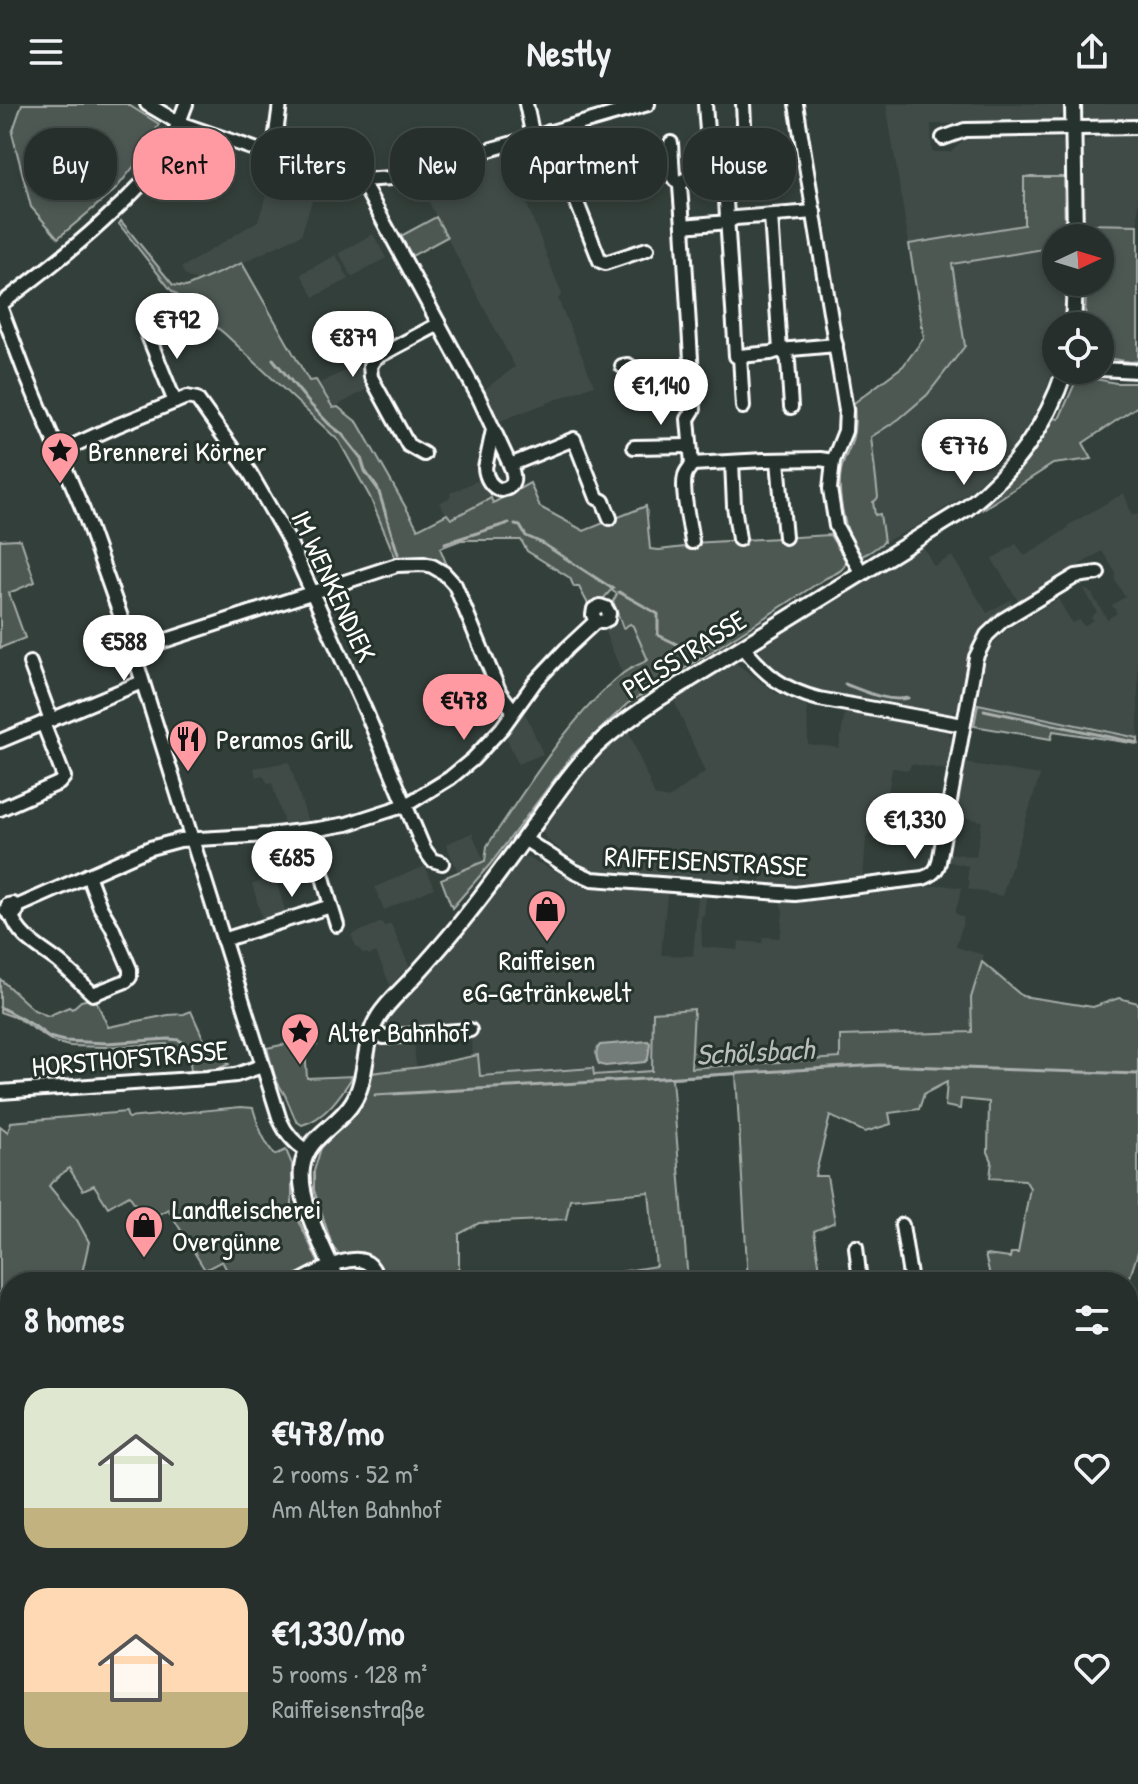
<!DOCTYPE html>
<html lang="en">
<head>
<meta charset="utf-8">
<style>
  :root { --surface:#262f2c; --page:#323b38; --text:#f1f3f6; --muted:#a4a9a9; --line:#424a48; --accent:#ff9aa2 }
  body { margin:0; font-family:"Patrick Hand",sans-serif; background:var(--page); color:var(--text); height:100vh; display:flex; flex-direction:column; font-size:30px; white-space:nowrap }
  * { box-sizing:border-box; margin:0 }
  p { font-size:26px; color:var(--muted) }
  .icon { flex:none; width:44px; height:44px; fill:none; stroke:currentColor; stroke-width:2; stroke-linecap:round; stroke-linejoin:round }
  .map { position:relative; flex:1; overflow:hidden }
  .side { position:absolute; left:0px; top:1168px; width:1138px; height:512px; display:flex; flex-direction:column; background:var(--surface); border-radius:32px 32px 0 0; box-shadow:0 4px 12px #0003,0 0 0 2px var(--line) }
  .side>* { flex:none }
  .guide { position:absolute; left:24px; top:24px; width:1090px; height:72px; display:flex; gap:16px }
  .needle { width:52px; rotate:86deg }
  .fabs { position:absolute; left:1042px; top:120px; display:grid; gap:16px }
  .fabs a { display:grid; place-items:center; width:72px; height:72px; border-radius:50%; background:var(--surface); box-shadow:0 4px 12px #0003,0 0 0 2px var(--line); font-size:40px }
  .price { position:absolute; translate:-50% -68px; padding:0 18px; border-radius:28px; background:#fff; color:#222; font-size:26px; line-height:52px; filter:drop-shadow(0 2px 4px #0008) }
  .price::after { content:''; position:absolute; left:50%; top:48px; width:24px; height:18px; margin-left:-12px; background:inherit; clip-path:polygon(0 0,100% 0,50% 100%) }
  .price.selected { background:var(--accent); color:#111 }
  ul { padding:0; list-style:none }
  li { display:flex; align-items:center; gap:24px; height:200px; padding:0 24px }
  li span { display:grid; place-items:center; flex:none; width:224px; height:160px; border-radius:24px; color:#555 }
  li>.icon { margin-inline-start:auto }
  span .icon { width:96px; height:96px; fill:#fffc; stroke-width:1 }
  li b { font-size:34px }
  h2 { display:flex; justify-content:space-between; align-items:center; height:96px; padding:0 24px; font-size:34px }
  .pill { padding:0 28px; border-radius:32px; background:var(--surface); box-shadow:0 4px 12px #0003,0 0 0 2px var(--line); font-size:28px; line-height:72px }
  .pill.selected { background:var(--accent); color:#111 }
  header { display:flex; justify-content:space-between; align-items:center; height:104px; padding:0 24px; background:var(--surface); font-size:36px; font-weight:700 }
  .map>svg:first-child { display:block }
</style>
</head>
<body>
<header><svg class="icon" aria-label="menu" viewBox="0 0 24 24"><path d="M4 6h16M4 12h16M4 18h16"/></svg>Nestly<svg class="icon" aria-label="share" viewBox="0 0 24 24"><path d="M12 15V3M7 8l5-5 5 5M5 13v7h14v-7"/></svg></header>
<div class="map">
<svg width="1138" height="1680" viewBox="0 0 1138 1680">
  <rect width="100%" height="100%" fill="#333f3a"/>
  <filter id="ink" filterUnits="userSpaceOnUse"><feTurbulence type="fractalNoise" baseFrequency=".0125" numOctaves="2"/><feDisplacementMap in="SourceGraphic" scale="16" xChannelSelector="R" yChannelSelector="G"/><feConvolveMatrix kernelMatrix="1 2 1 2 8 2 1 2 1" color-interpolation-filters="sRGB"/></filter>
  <g filter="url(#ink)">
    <g fill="#404c47">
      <polygon points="886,0 1063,0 1063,10 1055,18 931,20 932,48 951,48 965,35 1061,35 1063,39 1064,73 1024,74 1025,121 909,140"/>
      <polygon points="1083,0 1138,0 1138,17 1089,17 1083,10"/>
      <polygon points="1138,32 1138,121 1084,120 1084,44 1086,37 1095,33"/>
      <polygon points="507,48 562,191 558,195 594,281 500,317 485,285 515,263 416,74"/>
      <polygon points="277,60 319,75 301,131 200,179 186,172 181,164 258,117"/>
      <polygon points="373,130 386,154 352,173 339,149"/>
      <polygon points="1056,143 1056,178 1066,178 1063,222 1056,222 1056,257 1045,289 1031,316 1016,339 995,364 967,390 915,423 884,438 880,411 875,411 873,397 876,396 878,393 871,333 911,305 952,160"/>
      <polygon points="336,151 349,175 314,193 301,170"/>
      <polygon points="355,262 360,263 371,283 333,304 320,279"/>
      <polygon points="481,375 491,394 450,415 439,399 451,393 450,389"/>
      <polygon points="1124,389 1132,412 1138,410 1138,634 978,600 985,558 990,545 999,533 1009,524 1058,495 1072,519 1079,516 1084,522 1093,516 1091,513 1097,508 1083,483 1092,490 1107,515 1117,509 1112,501 1125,493 1115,476 1116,469 1102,447 1019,498 992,455 1016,440 1025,452 1068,424 1067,422"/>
      <polygon points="922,441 934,462 952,452 987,509 1010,496 1013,502 986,520 977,532 970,549 959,602 954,608 948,610 906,605 810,588 792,579 766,558 761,550 761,543 764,538"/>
      <polygon points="621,518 623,523 631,520 633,522 649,556 622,569 604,526"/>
      <polygon points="730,560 737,560 776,589 807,602 808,640 839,644 845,608 947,627 953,637 948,666 911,660 909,666 892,664 887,695 943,694 938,722 902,720 901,730 869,730 866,733 863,774 792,782 760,780 762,749 744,748 741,778 596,767 583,762 547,736 542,727 545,717 583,665 627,623 655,692 668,695 705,668 672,592"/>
      <polygon points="523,609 526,611 543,650 518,660 506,632"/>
      <polygon points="289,658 308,718 284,719 272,679 268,680 263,671 256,673 254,664"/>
      <polygon points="965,659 1040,671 1002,792 968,785 970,777 968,776 968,762 946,757 948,749 976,753 982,717 955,712"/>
      <polygon points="472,729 484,757 458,768 446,740"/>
      <polygon points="303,737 307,738 317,764 293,772 283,739"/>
      <polygon points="526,753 590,784 667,790 661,851 693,852 698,793 706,793 704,812 701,812 702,843 738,846 739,837 762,839 763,833 779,834 781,828 783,807 780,798 828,796 942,781 962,784 955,809 964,814 956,843 984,851 971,894 972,928 841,932 841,954 691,964 694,906 677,905 653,908 653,967 593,971 592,964 480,972 478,952 473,952 469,922 388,927 385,921 386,913 473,814 519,755"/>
      <polygon points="425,762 434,784 384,806 375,783"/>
      <polygon points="275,773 286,810 264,820 252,780"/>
      <polygon points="382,818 384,822 391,820 409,862 396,875 396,877 391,883 376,848 369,851 367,849 364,850 356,842 351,831"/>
      <polygon points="414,937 416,963 371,969 372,949 375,942"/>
    </g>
    <g fill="#4d5853" stroke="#a6aca9" stroke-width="2">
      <polygon points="22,0 127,0 159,20 142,52 115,86 58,134 31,103 12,29"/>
      <path d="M1024,73H1064L1065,134H1056V143L952,160L965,242L927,291L899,315L871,333L878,393L876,396L873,398L875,411L880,410L884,438L870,448L862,452C845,434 837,391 841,367C843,356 849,347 852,337C856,324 855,311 854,299L903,262L924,234L909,140L1024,121Z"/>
      <polygon points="436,113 447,133 412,152 401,132"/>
      <path d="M121,117L173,181L186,183L242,159L309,277L316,276L333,304L338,303L358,319L418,425L447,410L451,415L491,394L493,399L530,379L540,403L584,427L646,402L650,445L659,446L693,442V439L830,431L846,457C845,467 834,470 826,474L708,550L627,600L572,652L492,758L452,804L441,775L485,757L487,742C526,685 568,615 621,571C628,564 639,561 648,556L633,522L630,520L623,524L613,497L617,490L611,486L604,494L588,500L579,483H574L570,474L527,447L521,436H461L440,444L446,459L445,462C429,452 414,452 397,458L370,393L339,337L225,230L171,186L119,120Z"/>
      <polygon points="1084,120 1138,121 1138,257 1131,258 1100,253 1100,222 1085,222 1086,178 1100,178 1100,134 1085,134"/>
      <polygon points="1085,273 1116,279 1138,279 1138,302 1083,339 1092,355 1053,360 983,405 985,399 1017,368 1054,314 1059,315 1075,279 1078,276"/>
      <polygon points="17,435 21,436 35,478 9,489 25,534 0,544 0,436"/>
      <polygon points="978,600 1138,634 1138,640 1053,627 1051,635 974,622"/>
      <polygon points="982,858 1022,892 1093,903 1119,894 1138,899 1138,1148 1128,1179 987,1178 989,1167 985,1151 1010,1154 1011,1149 1018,1149 1030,1084 1025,1076 990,1074 992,1057 988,1048 989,998 961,995 960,1005 945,1002 947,978 924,990 919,1005 889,1009 891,1020 865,1028 830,1012 815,1072 827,1072 835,1118 814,1127 822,1178 748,1178 736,970 672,974 688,1178 613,1178 613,1169 656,1162 649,1088 570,1095 566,1115 479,1119 459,1130 459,1163 443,1178 384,1178 360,1152 340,1151 332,1141 314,1086 314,1067 321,1044 355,1009 364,997 371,969 421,963 478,951 480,972 593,964 594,971 652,967 653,908 694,905 691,964 840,954 840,932 972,928 971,894"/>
      <polygon points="0,875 34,906 48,912 69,903 72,905 81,897 95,894 108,923 168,911 184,910 191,907 209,947 223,953 229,960 217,965 191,967 189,950 167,940 106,943 69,942 54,938 17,914 0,908"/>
      <path d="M315,934L317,941L305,944L307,974L353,972C341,991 325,1015 302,1021L296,1017L285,991L276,976L267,944Z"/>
      <path d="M241,1003L253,1004C258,1021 263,1037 275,1051L286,1046L292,1060V1102L319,1160L282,1178H233L222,1157L205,1166L168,1105L152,1114L144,1100L137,1103L129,1091L108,1103L94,1081L83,1086L69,1064L52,1078L49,1082L77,1116L89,1138L80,1178H10V1284L0,1280V1022L8,1028L11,1018L126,1008L128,1014Z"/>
      <polygon points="345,1161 365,1162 375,1178 349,1178 343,1165"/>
      <polygon points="1138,1383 1138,1496 1128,1499 1128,1387"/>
      <polygon points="330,1670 375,1670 394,1680 336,1680"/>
      <polygon points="480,1670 511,1670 531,1680 459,1680"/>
    </g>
    <path fill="#737b78" stroke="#abb0ae" stroke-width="2" d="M648,937L650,939L648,955L645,958L605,962L599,960C596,954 594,947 600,941Z"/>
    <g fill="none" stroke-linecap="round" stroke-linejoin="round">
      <g stroke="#abb0ae" stroke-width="3">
        <polyline points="273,255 310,300 329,320 342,330 361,354 365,367 378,385 398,450"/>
        <polyline points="515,421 520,422 526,432 542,439 613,485"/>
        <polyline points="445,439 509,419"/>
        <polyline points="619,488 658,510 658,531 689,546 702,537 715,543"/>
        <path d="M845,580C866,588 886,598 908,594"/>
        <polyline points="984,606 1138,639"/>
        <polyline points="0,903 33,921 49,933 64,937 106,939 169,935 179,936 189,942"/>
        <polyline points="375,991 880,961 1138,970"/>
      </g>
      <defs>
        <g id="minor">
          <polyline points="147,0 179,19 327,70 361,76 392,74 648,0"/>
          <polyline points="526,0 533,33"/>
          <polyline points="705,0 710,68 743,64 746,59 743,0"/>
          <polyline points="796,0 846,306 845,327 833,357 830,385 836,422 862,470"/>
          <polyline points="549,28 600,157 605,159 647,145"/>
          <polyline points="943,34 965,26 1138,23"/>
          <polyline points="671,39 673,73 675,76 682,79"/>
          <polyline points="273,52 280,0"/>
          <polyline points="724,66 736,252 740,252"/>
          <path d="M361,76L478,292L510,361C515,373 516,383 501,386C491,383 486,374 485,364L493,326"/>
          <polyline points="567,78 611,63"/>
          <polyline points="814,108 735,114 728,118 683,122 694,305 688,315 692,360 764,356 820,355 833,357"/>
          <polyline points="771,112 780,246 836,241"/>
          <polyline points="683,122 680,82 684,76 707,73 710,68"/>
          <path d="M0,201C39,171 79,141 114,107C128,94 142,81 153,66C167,46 178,23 186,0"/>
          <path d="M0,202L24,266L83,406L133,547L280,1016C286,1030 294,1039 307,1047"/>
          <polyline points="147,229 175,298"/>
          <polyline points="622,262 628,261 637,267 691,264"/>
          <polyline points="1100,265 1138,267"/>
          <polyline points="743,303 740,252 771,249 780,246 786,251 788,257 791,303"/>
          <polyline points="634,343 690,342"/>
          <polyline points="59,348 116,322 187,293 197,295 250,369 288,435 366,608 424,745 432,756 442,759"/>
          <polyline points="424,350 408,341 371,273 370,262 375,254 439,220"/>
          <polyline points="778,357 785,433"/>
          <polyline points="732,358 734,402 739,435"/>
          <polyline points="510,361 574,335 597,394 603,397 610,414"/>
          <path d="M692,438C690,421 681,387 685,372C686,367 690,364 692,360"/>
          <path d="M743,543C765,571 784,586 819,595L963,621"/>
          <polyline points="133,547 397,461 424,460 432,462 444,469 455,481 500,589 513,606"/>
          <polyline points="30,559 51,616"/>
          <polyline points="0,637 142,578"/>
          <polyline points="0,705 59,679 64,673 43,619"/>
          <path d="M524,735L574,767L592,775L795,790L923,774C932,771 937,767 939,758L976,553L987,531L1003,516L1076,472L1098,469"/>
          <polyline points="331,802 337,821"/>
          <polyline points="16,803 17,807 14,810 10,811 6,807 8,801 13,800 16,803 150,744 180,736 268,731 318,725 347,720 406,701 450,674 473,655 502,624 535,578 566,545 596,517 593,511 594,505 600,502 606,504 609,509 608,515 602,518 596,517"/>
          <path d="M12,811C18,834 43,845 60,859C72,869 82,880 93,890L126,877L130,873V865L112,823L100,803L88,771"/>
          <polyline points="223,836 331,802 310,726"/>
          <polyline points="371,928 384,933 470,926"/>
          <polyline points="0,988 207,974 236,971 262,962"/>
          <polyline points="902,1121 911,1178"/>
          <polyline points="856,1143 860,1178"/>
          <path d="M299,1178C316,1170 353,1145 370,1161C374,1166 377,1172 379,1178"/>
          <polyline points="1128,1307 1138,1305"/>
          <polyline points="84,1670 85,1680"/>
          <polyline points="1059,1670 1060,1680"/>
        </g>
        <g id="major">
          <polyline points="1073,0 1075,134"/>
          <polyline points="1073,222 1075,178"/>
          <path d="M338,1178C325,1146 298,1099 302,1064C306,1032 338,1023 353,998C369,972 362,938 379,912C388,898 400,888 411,876C430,855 449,834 466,812C492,780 515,747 539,714C556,690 574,664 595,643C614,625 636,610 658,595L967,404C1014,366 1046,324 1065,266"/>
          <polyline points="545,1670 549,1680"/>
        </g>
        <g id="highway">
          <polyline points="1128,1335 1138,1333"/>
          <polyline points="1128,1354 1138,1351"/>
          <polyline points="0,1562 10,1560"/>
          <polyline points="0,1581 10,1579"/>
          <polyline points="408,1670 431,1670"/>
        </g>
      </defs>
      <use href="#minor" stroke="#fff" stroke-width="18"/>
      <use href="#major" stroke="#fff" stroke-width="20"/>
      <use href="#highway" stroke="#fff" stroke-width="22"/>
      <use href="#minor" stroke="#26332d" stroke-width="12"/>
      <use href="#major" stroke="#26332d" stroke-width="14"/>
      <use href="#highway" stroke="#26332d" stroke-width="16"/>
    </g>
  </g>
  <defs>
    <symbol id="sight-pin" viewBox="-11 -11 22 30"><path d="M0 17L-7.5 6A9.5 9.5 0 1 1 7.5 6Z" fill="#ff9aa2" stroke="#26332d"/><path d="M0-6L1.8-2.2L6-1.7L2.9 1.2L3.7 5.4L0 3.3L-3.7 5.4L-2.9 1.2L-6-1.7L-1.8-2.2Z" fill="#111"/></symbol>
    <symbol id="restaurant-pin" viewBox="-11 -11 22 30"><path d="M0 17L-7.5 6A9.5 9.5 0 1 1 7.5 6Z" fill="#ff9aa2" stroke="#26332d"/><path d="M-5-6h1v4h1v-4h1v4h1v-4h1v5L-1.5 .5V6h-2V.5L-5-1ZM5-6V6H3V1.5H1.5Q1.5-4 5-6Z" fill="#111"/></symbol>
    <symbol id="shop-pin" viewBox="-11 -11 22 30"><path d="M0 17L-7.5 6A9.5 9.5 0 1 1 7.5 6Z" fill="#ff9aa2" stroke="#26332d"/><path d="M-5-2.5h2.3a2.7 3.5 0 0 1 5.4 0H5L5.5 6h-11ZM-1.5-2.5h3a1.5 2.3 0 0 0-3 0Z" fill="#111"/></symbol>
  </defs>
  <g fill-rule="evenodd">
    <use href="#sight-pin" x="38" y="325" width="44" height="60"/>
    <use href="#restaurant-pin" x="166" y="613" width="44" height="60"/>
    <use href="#shop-pin" x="525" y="783" width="44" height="60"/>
    <use href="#sight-pin" x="278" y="906" width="44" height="60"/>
    <use href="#shop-pin" x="122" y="1099" width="44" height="60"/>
  </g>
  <g text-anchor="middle" stroke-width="6" stroke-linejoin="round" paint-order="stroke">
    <g font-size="28" fill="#fff" stroke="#26332d" text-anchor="start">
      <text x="88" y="357">Brennerei Körner</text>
      <text x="216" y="645">Peramos Grill</text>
      <text x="547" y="866" text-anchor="middle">Raiffeisen<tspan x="547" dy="32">eG-Getränkewelt</tspan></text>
      <text x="328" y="938">Alter Bahnhof</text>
      <text x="172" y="1115">Landfleischerei<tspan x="172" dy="32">Overgünne</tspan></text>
    </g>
    <g font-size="28" fill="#fff" stroke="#26332d">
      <text transform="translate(334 482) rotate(65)" y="10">IM WENKENDIEK</text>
      <text transform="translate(684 550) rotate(-32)" y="10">PELSSTRASSE</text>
      <text transform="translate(706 757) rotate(3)" y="10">RAIFFEISENSTRASSE</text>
      <text transform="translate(130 954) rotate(-5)" y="10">HORSTHOFSTRASSE</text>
    </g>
    <g font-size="30" font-style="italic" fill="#b9bdbc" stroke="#26332d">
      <text transform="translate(755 948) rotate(-3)" y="10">Schölsbach</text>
    </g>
  </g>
</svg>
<div class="fabs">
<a><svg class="needle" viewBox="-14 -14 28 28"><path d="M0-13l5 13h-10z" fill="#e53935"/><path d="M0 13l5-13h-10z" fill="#a4a9a9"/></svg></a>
<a><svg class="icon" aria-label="locate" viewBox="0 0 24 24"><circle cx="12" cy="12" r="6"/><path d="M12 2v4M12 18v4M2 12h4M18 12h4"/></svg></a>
</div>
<b class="price" style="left:177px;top:257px">€792</b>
<b class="price" style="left:353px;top:275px">€879</b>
<b class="price" style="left:661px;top:323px">€1,140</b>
<b class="price" style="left:964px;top:383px">€776</b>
<b class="price" style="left:124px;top:579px">€588</b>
<b class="price selected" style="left:464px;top:638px">€478</b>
<b class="price" style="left:915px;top:757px">€1,330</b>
<b class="price" style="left:292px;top:795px">€685</b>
<div class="guide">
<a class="pill">Buy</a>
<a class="pill selected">Rent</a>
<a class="pill">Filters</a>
<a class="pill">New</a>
<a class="pill">Apartment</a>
<a class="pill">House</a>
</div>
<section class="side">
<h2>8 homes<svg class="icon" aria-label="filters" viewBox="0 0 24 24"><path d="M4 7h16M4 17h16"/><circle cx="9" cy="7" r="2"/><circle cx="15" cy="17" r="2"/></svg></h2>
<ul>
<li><span style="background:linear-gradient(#dfe7d0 75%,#c2b280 0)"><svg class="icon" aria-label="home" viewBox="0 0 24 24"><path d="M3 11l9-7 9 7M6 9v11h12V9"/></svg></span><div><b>€478/mo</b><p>2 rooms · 52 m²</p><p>Am Alten Bahnhof</p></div><svg class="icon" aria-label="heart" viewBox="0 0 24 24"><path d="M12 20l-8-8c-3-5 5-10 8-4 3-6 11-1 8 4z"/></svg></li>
<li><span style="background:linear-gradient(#ffd9b3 65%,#c2b280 0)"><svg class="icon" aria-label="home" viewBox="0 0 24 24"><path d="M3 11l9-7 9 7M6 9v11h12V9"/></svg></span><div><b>€1,330/mo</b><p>5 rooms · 128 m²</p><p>Raiffeisenstraße</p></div><svg class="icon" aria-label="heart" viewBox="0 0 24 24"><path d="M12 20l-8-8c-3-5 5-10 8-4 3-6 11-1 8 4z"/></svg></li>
</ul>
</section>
</div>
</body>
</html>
